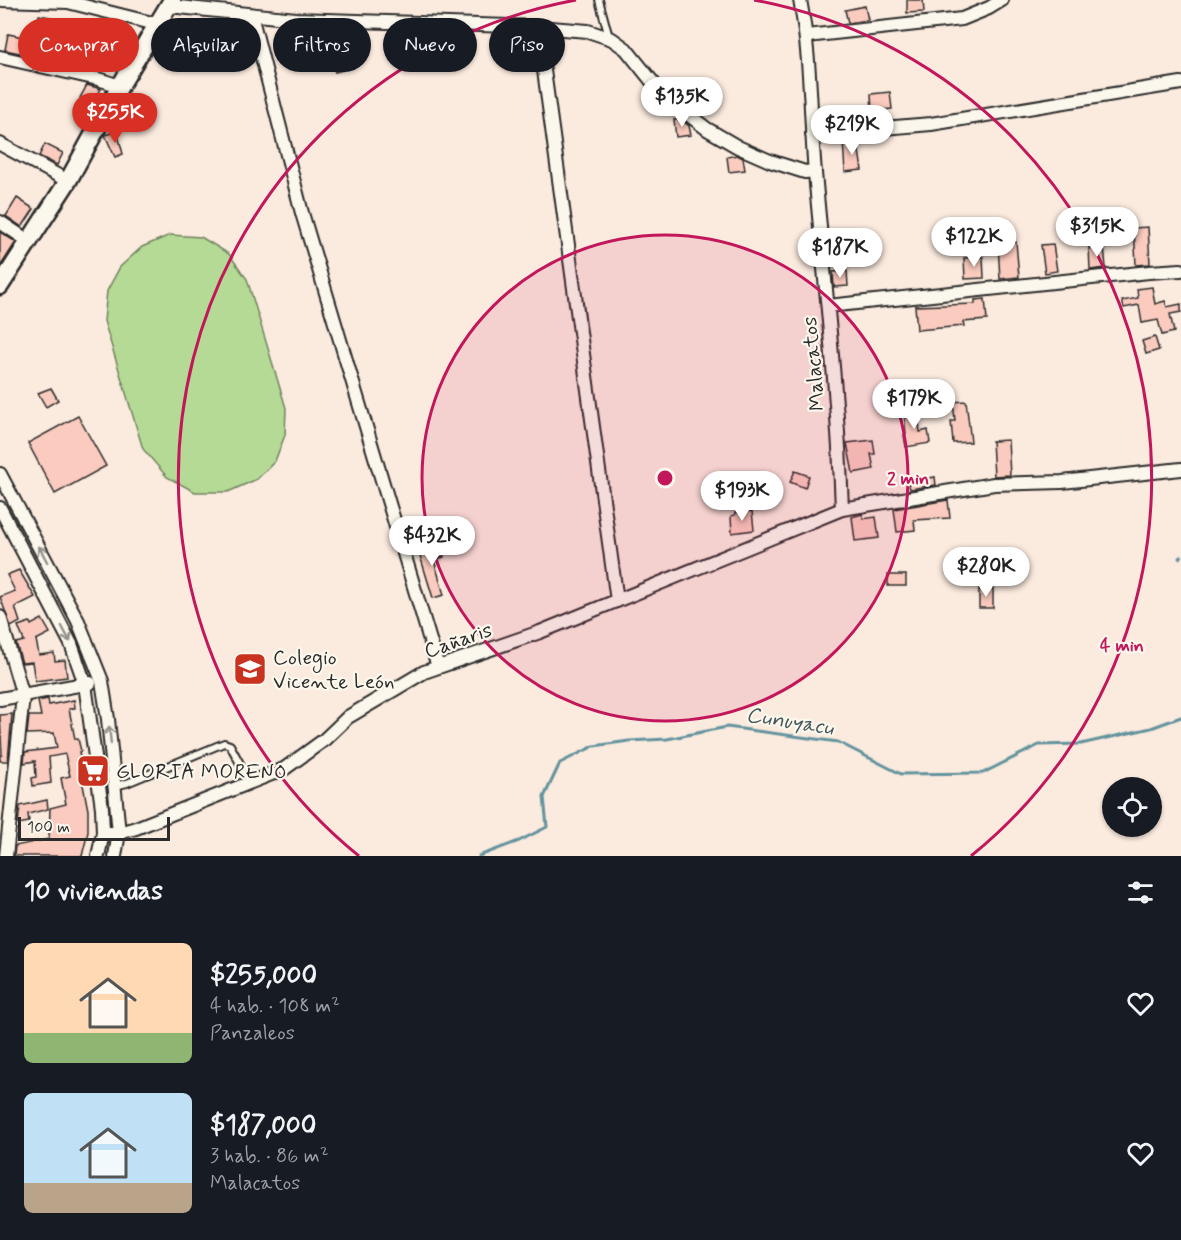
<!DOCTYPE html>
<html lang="es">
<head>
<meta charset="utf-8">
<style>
  :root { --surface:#171b24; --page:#242831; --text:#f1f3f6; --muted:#9ea1a6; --accent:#d93025 }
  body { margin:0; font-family:Mynerve,sans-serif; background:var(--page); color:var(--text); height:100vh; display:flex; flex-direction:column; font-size:22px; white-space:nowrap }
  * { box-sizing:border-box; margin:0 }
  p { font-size:20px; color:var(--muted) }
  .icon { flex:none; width:33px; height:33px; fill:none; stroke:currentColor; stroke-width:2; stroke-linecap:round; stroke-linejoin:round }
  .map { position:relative; height:856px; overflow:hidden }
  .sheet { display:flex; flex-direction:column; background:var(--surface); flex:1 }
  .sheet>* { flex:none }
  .guide { position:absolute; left:18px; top:18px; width:600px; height:54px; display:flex; gap:12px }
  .fabs { position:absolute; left:1102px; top:777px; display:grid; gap:12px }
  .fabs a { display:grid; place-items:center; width:60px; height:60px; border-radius:50%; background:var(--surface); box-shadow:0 2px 4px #0004; font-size:30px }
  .scale { position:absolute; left:18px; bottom:15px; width:152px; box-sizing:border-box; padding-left:6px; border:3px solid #2b2b2b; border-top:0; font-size:16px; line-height:21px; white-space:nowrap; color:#2b2b2b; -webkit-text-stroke:4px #fbf7ec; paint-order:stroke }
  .price { position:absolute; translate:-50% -51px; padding:0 14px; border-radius:21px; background:#fff; color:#222; font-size:20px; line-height:39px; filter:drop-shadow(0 2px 3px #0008) }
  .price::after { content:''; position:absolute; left:50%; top:36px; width:18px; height:14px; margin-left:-9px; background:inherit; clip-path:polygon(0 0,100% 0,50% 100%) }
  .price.on { background:var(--accent); color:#fff }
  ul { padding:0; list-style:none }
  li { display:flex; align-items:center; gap:18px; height:150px; padding:0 24px }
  li span { display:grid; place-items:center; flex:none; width:168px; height:120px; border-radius:9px; color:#555 }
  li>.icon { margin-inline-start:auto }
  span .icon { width:72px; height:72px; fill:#fffc; stroke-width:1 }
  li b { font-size:26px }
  h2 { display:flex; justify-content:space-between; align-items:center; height:72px; padding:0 24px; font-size:26px }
  .chip { padding:0 21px; border-radius:27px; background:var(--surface); box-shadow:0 2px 4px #0004; font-size:21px; line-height:54px }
  .chip.on { background:var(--accent); color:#fff }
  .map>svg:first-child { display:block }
</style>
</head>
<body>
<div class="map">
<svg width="1181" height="856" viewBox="0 0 1181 856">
  <rect width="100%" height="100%" fill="#fbeade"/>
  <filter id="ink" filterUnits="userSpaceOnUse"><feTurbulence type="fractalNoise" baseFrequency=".0167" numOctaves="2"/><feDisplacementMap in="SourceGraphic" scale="12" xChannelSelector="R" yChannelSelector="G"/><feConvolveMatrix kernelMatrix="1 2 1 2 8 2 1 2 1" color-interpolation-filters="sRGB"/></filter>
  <g filter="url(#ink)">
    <polygon fill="#b5da95" stroke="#708260" stroke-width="1.5" points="170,235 201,237 229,254 247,279 286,408 285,435 275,461 257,479 228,492 195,492 167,477 143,449 104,321 107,291 120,267 142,247"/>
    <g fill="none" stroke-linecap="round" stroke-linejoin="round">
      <g stroke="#64939e" stroke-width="3">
        <polyline points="1179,558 1181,556"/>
        <polyline points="479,856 519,841 547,827 544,797 560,763 594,746 629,741 667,739 727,727 838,742 901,774 983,773 1039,745 1081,744 1151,728 1181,717"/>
      </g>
    </g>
    <g fill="#facbbe" stroke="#2b2b2b" stroke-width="1.5">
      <polygon points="907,0 923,0 924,12 907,13"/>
      <polygon points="865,6 868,20 848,23 845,10"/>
      <polygon points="39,15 51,17 45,47 42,47 39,57 5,50 8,34 34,39"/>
      <polygon points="334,31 345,33 342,46 349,46 350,54 341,55 340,60 343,70 335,72 331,61 337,59 335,41 332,41"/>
      <polygon points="87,85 101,89 92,105 80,98"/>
      <polygon points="890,92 892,109 872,111 871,94"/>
      <polygon points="681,119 689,126 691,135 676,137 674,120"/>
      <polygon points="117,131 123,154 115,157 105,135"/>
      <polygon points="857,138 862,170 845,172 843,140"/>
      <polygon points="45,144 63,153 57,165 39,156"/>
      <polygon points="737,155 743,158 745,170 729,172 727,157"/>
      <polygon points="17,198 34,209 22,227 6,216"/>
      <polygon points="1148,227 1150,264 1136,265 1134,228"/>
      <polygon points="0,232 16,242 0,267"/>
      <polygon points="1016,242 1019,277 1000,279 998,244"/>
      <polygon points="1053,244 1057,271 1045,273 1041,245"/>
      <polygon points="1104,246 1106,268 1090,270 1089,247"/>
      <polygon points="983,257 984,278 965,279 964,258"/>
      <polygon points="847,271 848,286 834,287 833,272"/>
      <polygon points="1152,287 1155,304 1165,301 1167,307 1181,304 1181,312 1170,314 1174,332 1162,335 1158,320 1142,323 1139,305 1124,308 1122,301 1138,298 1137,289"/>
      <polygon points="985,299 987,320 963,322 964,326 917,330 915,306 975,304 975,300"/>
      <polygon points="1155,337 1159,350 1146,354 1142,341"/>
      <polygon points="51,388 58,400 46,407 38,393"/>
      <polygon points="966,401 971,442 953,443 951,421 955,421 953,402"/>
      <polygon points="918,410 920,432 928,430 930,443 906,447 904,435 906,434 904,411"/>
      <polygon points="78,416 106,466 55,494 28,443"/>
      <polygon points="873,440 875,454 871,454 874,469 853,473 847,443"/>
      <polygon points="1008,440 1010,475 994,476 992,441"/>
      <polygon points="795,471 809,476 805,488 790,482"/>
      <polygon points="935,477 936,485 910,489 908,482"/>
      <polygon points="948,500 950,518 914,520 915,530 897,532 894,509"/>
      <polygon points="752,511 754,530 732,533 731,516 735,515 735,513"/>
      <polygon points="862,514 863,519 876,517 879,538 855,541 852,517"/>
      <polygon points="440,542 444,557 434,560 444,595 433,598 418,549"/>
      <polygon points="19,570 35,597 15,607 20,622 11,627 0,597 15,591 7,575"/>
      <rect x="888" y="575" width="18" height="11"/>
      <rect x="979" y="589" width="14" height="19"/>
      <polygon points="42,619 50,633 36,640 39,655 54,653 55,661 65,660 67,677 35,681 32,662 22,663 16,643 24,641 18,626 30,622 31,625"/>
      <polygon points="48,699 49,705 74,700 75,708 69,709 75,739 78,739 81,751 79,752 82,769 80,770 88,810 88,832 82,856 14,856 15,846 49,839 50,808 66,804 61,778 70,776 65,754 49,757 51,783 33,786 32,778 36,777 35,761 24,763 25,752 57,748 54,733 27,734 29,716 41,716 38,701"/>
      <polygon points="12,714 8,761 0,761 0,755 2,755 0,715"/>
      <polygon points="47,800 48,809 28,814 29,822 18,824 20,806"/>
    </g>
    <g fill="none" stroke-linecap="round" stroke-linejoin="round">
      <defs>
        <g id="lane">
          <polyline points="599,0 609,37"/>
          <polyline points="115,786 127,783 224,743 230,745 250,782"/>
        </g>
        <g id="street">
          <polyline points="0,0 68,2 156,24"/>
          <path d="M800,0C811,57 810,115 815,173C825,285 838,396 842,509"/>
          <polyline points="169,6 296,19 538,27 588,31 612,39 626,49 663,95 707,129 738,147 770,161 805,172 815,171"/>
          <polyline points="251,15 302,213 438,667"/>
          <polyline points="538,27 617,601"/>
          <polyline points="807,36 962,19 989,8 1002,0"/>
          <polyline points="0,57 98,79 120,86"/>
          <polyline points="812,134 931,124 1181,83"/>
          <polyline points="0,144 68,181"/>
          <polyline points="0,222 30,242"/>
          <polyline points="828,306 1149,272 1181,270"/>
          <polyline points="0,474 78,621 102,681 108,719 119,833 115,856"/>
          <polyline points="0,508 71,644 85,684 102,808 103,833 98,856"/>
          <polyline points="0,617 23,696 6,856"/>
          <polyline points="0,699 90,683"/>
          <polyline points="103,833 119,833 136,828 284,769 324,740 348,717 424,672 540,632 842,509 994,484 1062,482 1181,469"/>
        </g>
        <polyline id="secondary" points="0,286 68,181 120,86 172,0"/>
      </defs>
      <use href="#lane" stroke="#2b2b2b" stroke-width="10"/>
      <use href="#street" stroke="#2b2b2b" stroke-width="16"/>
      <use href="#secondary" stroke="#2b2b2b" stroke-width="21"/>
      <use href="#lane" stroke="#fbf7ec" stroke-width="6"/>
      <use href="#street" stroke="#fbf7ec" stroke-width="12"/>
      <use href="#secondary" stroke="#fbf7ec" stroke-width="16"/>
    </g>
    <defs><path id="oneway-shaft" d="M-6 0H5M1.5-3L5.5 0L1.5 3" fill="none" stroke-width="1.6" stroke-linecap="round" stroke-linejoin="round" transform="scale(1.5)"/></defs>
    <g stroke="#93918c">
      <use href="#oneway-shaft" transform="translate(43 554) rotate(-118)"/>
      <use href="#oneway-shaft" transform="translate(66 634) rotate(62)"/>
      <use href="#oneway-shaft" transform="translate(110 735) rotate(-96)"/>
    </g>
  </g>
  <circle cx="665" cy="478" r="243" fill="#c2185b" fill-opacity=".12"/>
  <g fill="none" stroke="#c2185b" stroke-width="3">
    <circle cx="665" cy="478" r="243"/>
    <path d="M359 856A486 486 0 0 1 576 0M754 0A486 486 0 0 1 971 856"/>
  </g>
  <defs>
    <symbol id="school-square" viewBox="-11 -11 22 22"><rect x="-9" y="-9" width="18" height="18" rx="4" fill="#c8321e" stroke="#fbf7ec"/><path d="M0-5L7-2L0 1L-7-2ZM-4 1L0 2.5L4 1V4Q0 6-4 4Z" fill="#fff"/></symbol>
    <symbol id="supermarket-square" viewBox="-11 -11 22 22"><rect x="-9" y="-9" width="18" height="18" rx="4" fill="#c8321e" stroke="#fbf7ec"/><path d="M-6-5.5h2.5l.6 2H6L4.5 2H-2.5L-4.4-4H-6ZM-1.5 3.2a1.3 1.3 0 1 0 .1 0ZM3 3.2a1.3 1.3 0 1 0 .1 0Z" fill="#fff"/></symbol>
  </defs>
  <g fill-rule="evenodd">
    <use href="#school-square" x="231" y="650" width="38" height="38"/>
    <use href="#supermarket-square" x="74" y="752" width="38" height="38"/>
  </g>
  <g text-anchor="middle" stroke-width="4.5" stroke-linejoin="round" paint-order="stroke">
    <g font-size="21" fill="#2b2b2b" stroke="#fbf7ec">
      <text transform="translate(813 364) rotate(-95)" y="7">Malacatos</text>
      <text transform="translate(458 640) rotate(-19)" y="7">Cañaris</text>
    </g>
    <g font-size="21" fill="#2b2b2b" stroke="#fbf7ec" text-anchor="start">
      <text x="273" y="664">Colegio<tspan x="273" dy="24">Vicente León</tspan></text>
      <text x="116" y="778">GLORIA MORENO</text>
    </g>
    <g font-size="22" font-style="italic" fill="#43565b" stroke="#fbf7ec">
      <text transform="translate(790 720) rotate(9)" y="8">Cunuyacu</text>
    </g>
  </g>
  <circle cx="665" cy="478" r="9" fill="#c2185b" stroke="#fbf7ec" stroke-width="3"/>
  <g font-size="18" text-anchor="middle" font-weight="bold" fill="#c2185b" stroke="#fbf7ec" stroke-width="4.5" stroke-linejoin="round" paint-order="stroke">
    <text x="908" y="484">2 min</text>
    <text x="1122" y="651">4 min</text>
  </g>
</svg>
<div class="fabs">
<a><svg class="icon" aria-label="locate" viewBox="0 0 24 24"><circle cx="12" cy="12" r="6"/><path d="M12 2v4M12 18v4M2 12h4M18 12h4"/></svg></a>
</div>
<div class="scale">100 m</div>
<b class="price" style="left:682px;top:128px">$135K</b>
<b class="price on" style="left:115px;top:144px">$255K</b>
<b class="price" style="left:852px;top:156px">$219K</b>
<b class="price" style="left:1097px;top:258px">$315K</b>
<b class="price" style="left:974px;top:268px">$122K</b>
<b class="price" style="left:840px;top:279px">$187K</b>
<b class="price" style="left:914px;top:430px">$179K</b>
<b class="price" style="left:742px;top:522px">$193K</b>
<b class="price" style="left:432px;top:567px">$432K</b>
<b class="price" style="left:986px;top:598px">$280K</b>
<div class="guide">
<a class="chip on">Comprar</a>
<a class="chip">Alquilar</a>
<a class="chip">Filtros</a>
<a class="chip">Nuevo</a>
<a class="chip">Piso</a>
</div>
</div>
<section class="sheet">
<h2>10 viviendas<svg class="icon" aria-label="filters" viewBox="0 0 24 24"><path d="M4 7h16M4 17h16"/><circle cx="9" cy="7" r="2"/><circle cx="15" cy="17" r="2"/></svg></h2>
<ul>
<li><span style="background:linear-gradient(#ffd9b3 75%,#8fb573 0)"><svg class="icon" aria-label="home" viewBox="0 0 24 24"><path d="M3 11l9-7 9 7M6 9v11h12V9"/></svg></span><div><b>$255,000</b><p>4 hab. · 108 m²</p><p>Panzaleos</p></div><svg class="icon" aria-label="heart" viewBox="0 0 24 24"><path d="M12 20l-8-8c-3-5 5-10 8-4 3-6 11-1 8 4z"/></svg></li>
<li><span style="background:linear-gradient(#bfe0f5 75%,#b9a48a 0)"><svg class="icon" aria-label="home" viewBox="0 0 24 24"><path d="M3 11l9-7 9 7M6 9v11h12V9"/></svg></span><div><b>$187,000</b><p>3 hab. · 86 m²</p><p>Malacatos</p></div><svg class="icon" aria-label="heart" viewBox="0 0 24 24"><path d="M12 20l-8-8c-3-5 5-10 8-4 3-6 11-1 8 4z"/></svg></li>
</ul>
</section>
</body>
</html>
